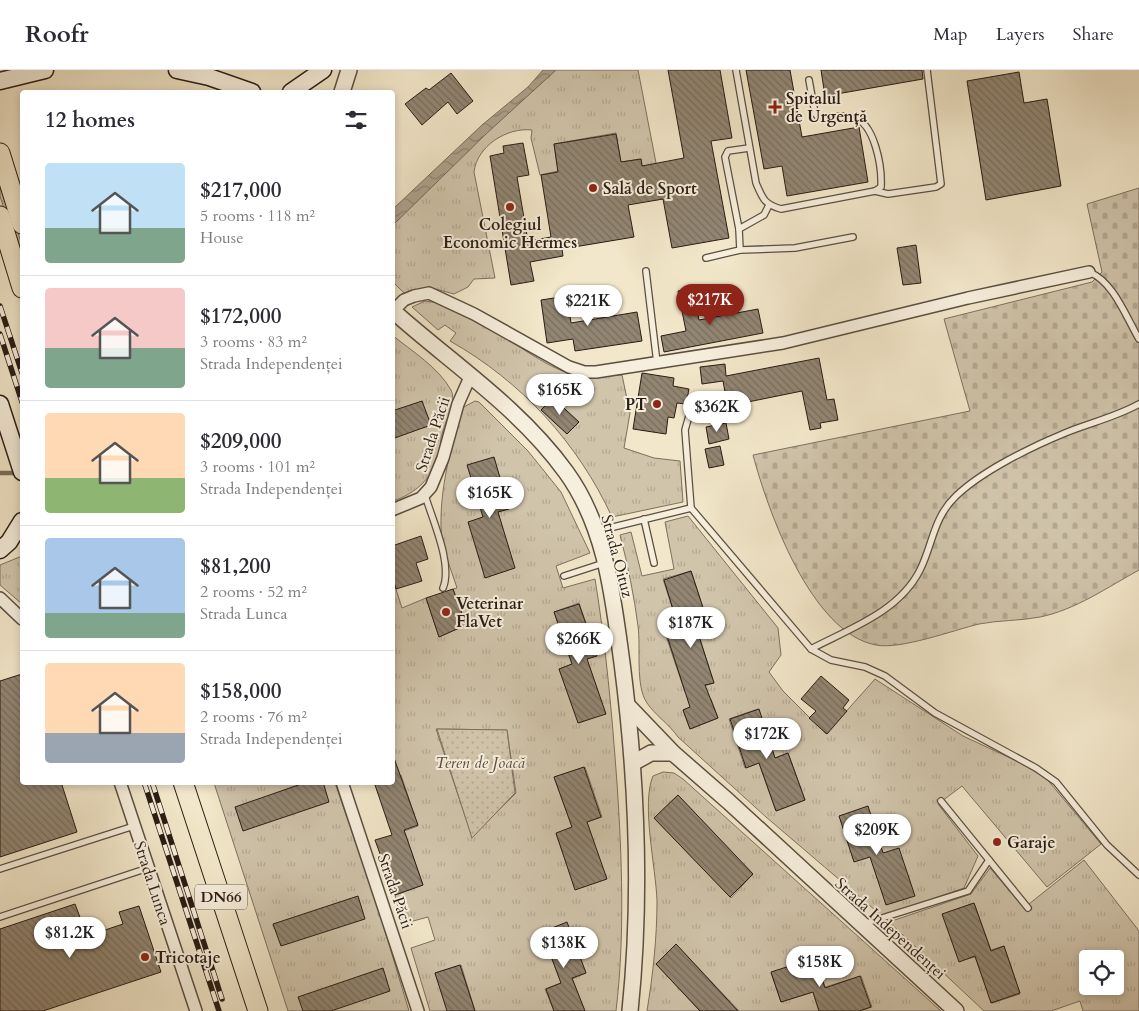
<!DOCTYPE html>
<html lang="en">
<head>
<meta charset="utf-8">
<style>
  :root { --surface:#fff; --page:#f2f2f3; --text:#2b2b33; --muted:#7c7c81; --line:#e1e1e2; --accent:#8f2418 }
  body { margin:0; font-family:Cardo,serif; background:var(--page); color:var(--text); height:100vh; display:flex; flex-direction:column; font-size:19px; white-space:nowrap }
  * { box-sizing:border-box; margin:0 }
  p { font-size:16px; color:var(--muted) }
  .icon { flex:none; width:28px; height:28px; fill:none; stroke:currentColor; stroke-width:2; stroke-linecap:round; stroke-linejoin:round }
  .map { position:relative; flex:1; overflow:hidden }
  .drawer { position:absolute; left:20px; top:20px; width:375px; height:695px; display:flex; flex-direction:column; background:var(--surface); border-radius:5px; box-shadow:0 2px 8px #0003 }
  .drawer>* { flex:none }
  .buttons { position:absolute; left:1079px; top:880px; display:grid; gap:10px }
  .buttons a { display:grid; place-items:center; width:45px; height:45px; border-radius:5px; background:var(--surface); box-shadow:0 2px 8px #0003; font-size:25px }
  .price { position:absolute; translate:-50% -42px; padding:0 11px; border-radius:18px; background:#fff; color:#222; font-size:16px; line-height:32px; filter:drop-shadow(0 1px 2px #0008) }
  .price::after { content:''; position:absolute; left:50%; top:30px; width:15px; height:11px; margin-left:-8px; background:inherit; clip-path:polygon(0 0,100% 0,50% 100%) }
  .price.active { background:var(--accent); color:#fff }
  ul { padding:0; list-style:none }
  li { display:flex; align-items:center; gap:15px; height:125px; padding:0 25px }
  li+li { border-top:1px solid var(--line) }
  li span { display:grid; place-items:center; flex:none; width:140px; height:100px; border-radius:5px; color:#555 }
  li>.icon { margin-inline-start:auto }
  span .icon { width:60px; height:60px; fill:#fffc; stroke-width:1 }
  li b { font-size:21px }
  h2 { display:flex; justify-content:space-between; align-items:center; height:60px; padding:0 25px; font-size:21px }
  header { display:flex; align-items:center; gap:30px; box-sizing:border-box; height:70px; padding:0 25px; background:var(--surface); border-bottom:1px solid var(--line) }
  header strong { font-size:24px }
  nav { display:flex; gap:28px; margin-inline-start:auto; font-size:18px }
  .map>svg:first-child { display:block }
</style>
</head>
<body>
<header>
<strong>Roofr</strong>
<nav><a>Map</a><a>Layers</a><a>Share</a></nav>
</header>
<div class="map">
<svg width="1139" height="941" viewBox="0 0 1139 941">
  <defs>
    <pattern id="grass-tufts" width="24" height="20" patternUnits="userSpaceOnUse" patternTransform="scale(1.25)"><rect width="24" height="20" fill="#d0c4ab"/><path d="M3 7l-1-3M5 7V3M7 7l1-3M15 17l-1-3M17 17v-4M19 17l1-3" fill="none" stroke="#b3a892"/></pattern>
    <pattern id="cemetery-stones" width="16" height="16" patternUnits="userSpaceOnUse" patternTransform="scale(1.25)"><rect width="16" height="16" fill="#d0c4ab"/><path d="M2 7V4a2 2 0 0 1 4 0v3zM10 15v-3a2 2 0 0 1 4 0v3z" fill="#b3a892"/></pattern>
    <pattern id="park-dots" width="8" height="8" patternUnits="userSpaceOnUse" patternTransform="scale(1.25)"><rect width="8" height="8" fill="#d0c4ab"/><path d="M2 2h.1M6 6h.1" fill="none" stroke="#b3a892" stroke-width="1.8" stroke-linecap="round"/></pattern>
    <pattern id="water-waves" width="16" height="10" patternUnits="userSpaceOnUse" patternTransform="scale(1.25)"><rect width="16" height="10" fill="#aea28c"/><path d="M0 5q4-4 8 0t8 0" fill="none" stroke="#8e8371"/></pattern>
    <pattern id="building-back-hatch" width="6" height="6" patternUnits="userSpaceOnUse" patternTransform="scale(1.25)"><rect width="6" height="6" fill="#928673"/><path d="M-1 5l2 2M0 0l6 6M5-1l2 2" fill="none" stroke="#776d5d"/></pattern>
  </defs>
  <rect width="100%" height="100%" fill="#f2e7ca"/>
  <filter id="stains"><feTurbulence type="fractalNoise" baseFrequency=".004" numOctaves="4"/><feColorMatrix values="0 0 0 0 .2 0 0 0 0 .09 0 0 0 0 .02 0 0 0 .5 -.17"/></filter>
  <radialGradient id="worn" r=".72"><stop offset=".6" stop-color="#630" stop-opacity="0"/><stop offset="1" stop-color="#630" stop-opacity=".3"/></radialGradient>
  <g fill="url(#grass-tufts)" stroke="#7c7060" fill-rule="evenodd">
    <path d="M556,0H638L663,129L648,131L641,89L621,92L616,63L554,74L558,101L540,105L531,68L532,60C507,57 477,76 474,102L495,208L474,209L468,217L454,224L428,217L404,223L393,212V155L486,63Z"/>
    <polygon points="0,106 22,175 22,197 0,126"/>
    <path d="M425,231C474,235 520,285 565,302C582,309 603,306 622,305L630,343L624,378L654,388L680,391L683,432L612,447C578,373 521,311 450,271L456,263L445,255L438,260L412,237Z"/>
    <path d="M392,265C413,282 438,297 451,320C457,333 446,349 443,361C440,368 441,376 439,384C433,408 415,424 393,431Z"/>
    <path d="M475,331L479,332L528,381L561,422L590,483L556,496L563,518L595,509C606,576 612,645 617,713C622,789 625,865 616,941H585L572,909L586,903L566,853L542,862L561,913L545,919L554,941H475L461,895L435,903L448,941H430L411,878L435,870L428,847L402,854L395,825L423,815L404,761L418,756L401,705L393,707L392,507L402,538L426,528L439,567L466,555L453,519L457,518C451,499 442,479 441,458C440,417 451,377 462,338ZM579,533L597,585L587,589L605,643L579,653L559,599L572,594L554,542ZM436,659L507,660L516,723L472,767ZM585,697L602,747L587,752L606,809L576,819L556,764L572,757L554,707Z"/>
    <path d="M688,446L778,558L781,585L769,602L783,621L826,664L875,609L963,666L1019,692L1046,708L1101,774L1047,817L962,716L938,734L978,786L964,818L882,846L766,747L678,667C669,654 655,645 647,633C635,616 641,577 638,556C634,526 628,495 620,465L631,462L642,506L674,499L665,452ZM691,501L708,553L696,557L714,613L685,622L666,566L680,562L663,509ZM711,629L718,648L690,659L683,640ZM758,639L775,688L788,683L805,730L776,741L759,693L745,698L729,649Z"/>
    <polygon points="22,486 22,534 0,515 0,495"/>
    <path d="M663,702L674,703L683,709L941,941H860L872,937L861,906L825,917L815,888L771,903L781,932L813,922L819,941H739L676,874L656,894L700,941H647C653,904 657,868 657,831C656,798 641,734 653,706ZM678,725L753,804L731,828L654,748Z"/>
    <polygon points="214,713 335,713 376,831 409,941 288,941"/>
    <path d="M1084,790L1139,861V941H1083L1080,931L1051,941H984L889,852L971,824L990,798L1024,838ZM974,833L991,880L1004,876L1020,924L992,933L975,887L959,891L943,844ZM1088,889H1115V916H1088Z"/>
  </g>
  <path fill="url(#cemetery-stones)" stroke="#7c7060" d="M1139,118V500C1108,517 1075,540 1040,547C1020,551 999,550 979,554C954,560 900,580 876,575C811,563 768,441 753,385L970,341L944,249L1092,212L1102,202L1087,134Z"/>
  <polygon fill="url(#park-dots)" stroke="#7c7060" points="437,659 507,660 515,723 472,768"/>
  <polygon fill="url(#water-waves)" stroke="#796c5c" points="543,0 556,0 486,64 393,155 393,139 482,55 528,17"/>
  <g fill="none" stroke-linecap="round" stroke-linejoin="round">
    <polyline stroke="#796c5c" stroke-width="4.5" points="0,403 14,403"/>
  </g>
  <g fill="url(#building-back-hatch)" stroke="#291c15">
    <polygon points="668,0 720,0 732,68 711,71 729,168 672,178 663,129 628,135 634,167 562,179 563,186 530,192 534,211 511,215 490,86 504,83 503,76 523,73 529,105 517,107 528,171 551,167 541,105 558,102 554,74 616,64 621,92 641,89 642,96 684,88"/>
    <polygon points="746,0 790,0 802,67 859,57 868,112 787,126 782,96 764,99"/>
    <polygon points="821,0 922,0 923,9 825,26"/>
    <polygon points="1019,2 1024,33 1047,29 1061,116 986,130 967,11"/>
    <polygon points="451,3 473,31 457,44 448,32 422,55 405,34 426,18 429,20"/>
    <polygon points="916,175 921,213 903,215 897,178"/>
    <polygon points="693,218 699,250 758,239 763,263 664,282 661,266 686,261 678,221"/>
    <polygon points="567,226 571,253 637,242 642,271 575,281 573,269 547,273 541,230"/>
    <polygon points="819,288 827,330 834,329 838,350 820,353 821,358 810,360 802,321 743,333 728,338 723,311 702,314 700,297 725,294 726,306"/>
    <polygon points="642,303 674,308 673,316 689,319 686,334 677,333 674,348 668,347 666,364 633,359"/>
    <polygon points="553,328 579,352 567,364 541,340"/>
    <polygon points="422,331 431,355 392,369 392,341"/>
    <polygon points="726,353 729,369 709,374 706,357"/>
    <polygon points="720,376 724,395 709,398 705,379"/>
    <polygon points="494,387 509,439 498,442 515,498 485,508 468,452 483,447 467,395"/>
    <polygon points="421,466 428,489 416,493 422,511 396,519 392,506 392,476"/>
    <polygon points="691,501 708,553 696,557 714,613 705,615 718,648 690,659 683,640 690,637 667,566 680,562 664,510"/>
    <polygon points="453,519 466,555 439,567 426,528"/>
    <polygon points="579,534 597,586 587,589 606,644 578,653 559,599 572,594 554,542"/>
    <polygon points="22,604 22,712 61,712 77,762 0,787 0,611"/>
    <polygon points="821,606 849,630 843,638 847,641 827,664 809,648 816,641 801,629"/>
    <polygon points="759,639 775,688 788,683 805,730 776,741 759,693 746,698 730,649"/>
    <polygon points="392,688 394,688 418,755 404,760 423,815 395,825 375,770 392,765 374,712 392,712"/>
    <polygon points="584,697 601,747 587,752 607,809 575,820 556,763 572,757 554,707"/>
    <polygon points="307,712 323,712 329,732 243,761 235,737"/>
    <polygon points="678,725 753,804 730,827 654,748"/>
    <polygon points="868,736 883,783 899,778 915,826 886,835 870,787 854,792 839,746"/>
    <polygon points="358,826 365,849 281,876 273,854"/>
    <polygon points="974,833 991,881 1004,876 1020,923 991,933 975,886 959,892 942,844"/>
    <polygon points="75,834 87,866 123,854 119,842 139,836 161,902 43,941 0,941 0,859"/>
    <polygon points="567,852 586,903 572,908 585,941 554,941 546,919 561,913 542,862"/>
    <polygon points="676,874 738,941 700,941 656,894"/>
    <polygon points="815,888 825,918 860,906 871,937 859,941 819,941 813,922 781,932 771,902"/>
    <polygon points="460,895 475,941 447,941 435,903"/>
    <polygon points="383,898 390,921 331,941 303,941 298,927"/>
  </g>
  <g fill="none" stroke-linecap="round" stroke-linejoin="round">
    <defs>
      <g id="service">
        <path d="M736,0L756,113C763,129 764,134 781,139L875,121L881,117C882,97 875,53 853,47C841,44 830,48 818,47L815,43L809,10"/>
        <polyline points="749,78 728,81 725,87 739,159 764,145 769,135"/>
        <polyline points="875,121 888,124 936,117 941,114 927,0"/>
        <polyline points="740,180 795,178 853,167"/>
        <polyline points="706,188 740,180 739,159"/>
        <polyline points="646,201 657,293"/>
        <path d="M1089,202C1114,212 1126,247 1139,269"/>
        <polyline points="694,328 685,360 691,438 811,579 831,590 865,597 885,606 935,643 1036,698 1056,712 1107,775 1139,805"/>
        <path d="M425,425C432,449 453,494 443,518"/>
        <polyline points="644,449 654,493"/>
        <polyline points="597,461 691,438"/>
        <polyline points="564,506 604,493"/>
        <path d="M811,579C849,559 899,542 920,500C933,474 933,448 956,426C982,401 1031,377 1065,363C1089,353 1116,347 1139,334"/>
        <polyline points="941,731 1028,838"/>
        <polyline points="0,799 134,756"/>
        <polyline points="0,847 148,798"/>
        <polyline points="863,854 968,821 989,790"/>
      </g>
      <g id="minor">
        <polyline points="393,241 404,230 414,226 429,223 474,244 569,297 584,302 596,302 783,273 968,228 1089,202"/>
        <polyline points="392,440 421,428 431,417 443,388 458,334 470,307"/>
        <polyline points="0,528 22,549"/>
        <polyline points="120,712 196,941"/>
        <polyline points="342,712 418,941"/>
      </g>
      <g id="tertiary">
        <polyline points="342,22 349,0"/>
        <path d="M392,240C451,293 519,337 566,402C606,457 613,527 622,593C637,709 642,825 630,941"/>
        <polyline points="628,636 673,683 728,731 956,941"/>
        <polyline points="633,693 651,683 673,683"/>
      </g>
      <g id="secondary">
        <polyline points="177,0 209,7 252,22"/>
        <polyline points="0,11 45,0"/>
        <polyline points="291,22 323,0"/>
        <polyline points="0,334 22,402"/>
        <polyline points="0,480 9,472 22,451"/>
      </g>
      <g id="primary">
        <polyline points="0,83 22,154"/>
        <polyline points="0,146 22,218"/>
        <polyline points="183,712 258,941"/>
      </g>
    </defs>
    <use href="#service" stroke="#5b4f42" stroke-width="8"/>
    <use href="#minor" stroke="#5b4f42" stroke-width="14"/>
    <use href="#tertiary" stroke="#5b4f42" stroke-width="18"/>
    <use href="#secondary" stroke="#291c15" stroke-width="19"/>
    <use href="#primary" stroke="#291c15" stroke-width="21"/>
    <use href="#service" stroke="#f7efdd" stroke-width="5.5"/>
    <use href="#minor" stroke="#f7efdd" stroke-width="11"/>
    <use href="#tertiary" stroke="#f7efdd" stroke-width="15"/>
    <use href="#secondary" stroke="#f7efdd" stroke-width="16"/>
    <use href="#primary" stroke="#f2e7ca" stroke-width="19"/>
    <defs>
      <g id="rail">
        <polyline points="0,236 22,303"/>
        <polyline points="0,264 22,332"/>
        <polyline points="144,712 219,941"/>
        <polyline points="152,712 222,929"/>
      </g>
    </defs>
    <use href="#rail" stroke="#291c15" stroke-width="5.5"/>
    <use href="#rail" stroke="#f7efdd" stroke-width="4" stroke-dasharray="11" stroke-linecap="butt"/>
  </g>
  <g fill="#8f2418" stroke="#f7efdd" stroke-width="2">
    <path d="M772.5 29.5h5v5h5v5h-5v5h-5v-5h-5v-5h5z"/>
    <circle cx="593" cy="118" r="5"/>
    <circle cx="510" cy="137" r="5"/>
    <circle cx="657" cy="334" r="5"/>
    <circle cx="446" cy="542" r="5"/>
    <circle cx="997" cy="772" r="5"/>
    <circle cx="145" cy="887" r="5"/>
  </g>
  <g text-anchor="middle" stroke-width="4" stroke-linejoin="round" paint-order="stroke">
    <rect fill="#f7efdd" stroke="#675b51" stroke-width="1" x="195" y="814.5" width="52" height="25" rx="4"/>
    <g font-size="15" font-weight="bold" fill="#291c15">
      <text x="221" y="832">DN66</text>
    </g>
    <g font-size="16" font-weight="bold" fill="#291c15" stroke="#f7efdd" text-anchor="start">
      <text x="786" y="34">Spitalul<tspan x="786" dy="18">de Urgență</tspan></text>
      <text x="603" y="124">Sală de Sport</text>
      <text x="510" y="160" text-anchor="middle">Colegiul<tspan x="510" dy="18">Economic Hermes</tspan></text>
      <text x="647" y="340" text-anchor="end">PT</text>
      <text x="456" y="539">Veterinar<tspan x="456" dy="18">FlaVet</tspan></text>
      <text x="1007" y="778">Garaje</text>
      <text x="155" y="893">Tricotaje</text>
    </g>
    <g font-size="16" fill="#291c15" stroke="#f7efdd">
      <text transform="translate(432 364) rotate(-72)" y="6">Strada Păcii</text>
      <text transform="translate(618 486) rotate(75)" y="6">Strada Oituz</text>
      <text transform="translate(153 813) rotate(72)" y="6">Strada Lunca</text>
      <text transform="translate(396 821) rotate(71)" y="6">Strada Păcii</text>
      <text transform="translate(891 858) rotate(42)" y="6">Strada Independenței</text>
    </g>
    <g font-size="16" font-style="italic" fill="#5b4e42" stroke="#f7efdd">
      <text x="480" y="698">Teren de Joacă</text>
    </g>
  </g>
  <rect width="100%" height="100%" filter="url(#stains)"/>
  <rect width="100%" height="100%" fill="url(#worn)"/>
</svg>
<div class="buttons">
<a><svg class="icon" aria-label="locate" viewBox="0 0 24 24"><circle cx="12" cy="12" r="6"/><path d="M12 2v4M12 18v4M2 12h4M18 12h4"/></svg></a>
</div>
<b class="price active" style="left:710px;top:256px">$217K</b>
<b class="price" style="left:588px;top:257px">$221K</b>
<b class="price" style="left:560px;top:346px">$165K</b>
<b class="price" style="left:717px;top:363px">$362K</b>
<b class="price" style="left:490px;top:449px">$165K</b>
<b class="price" style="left:691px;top:579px">$187K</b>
<b class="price" style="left:579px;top:595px">$266K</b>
<b class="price" style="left:767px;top:690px">$172K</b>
<b class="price" style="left:877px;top:786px">$209K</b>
<b class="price" style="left:70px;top:889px">$81.2K</b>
<b class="price" style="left:564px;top:899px">$138K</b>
<b class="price" style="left:820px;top:918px">$158K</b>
<section class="drawer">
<h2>12 homes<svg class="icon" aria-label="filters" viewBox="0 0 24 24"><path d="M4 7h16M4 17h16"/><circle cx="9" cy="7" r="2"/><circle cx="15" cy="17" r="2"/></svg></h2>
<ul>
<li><span style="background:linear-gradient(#bfe0f5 65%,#7fa58c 0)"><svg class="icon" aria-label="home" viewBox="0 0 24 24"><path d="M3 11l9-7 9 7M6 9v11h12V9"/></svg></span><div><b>$217,000</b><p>5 rooms · 118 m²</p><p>House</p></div></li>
<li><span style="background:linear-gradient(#f6c9c9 60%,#7fa58c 0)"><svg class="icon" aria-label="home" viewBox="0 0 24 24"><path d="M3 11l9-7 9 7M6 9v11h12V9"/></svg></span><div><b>$172,000</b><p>3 rooms · 83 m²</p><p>Strada Independenței</p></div></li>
<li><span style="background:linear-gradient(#ffd9b3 65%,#8fb573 0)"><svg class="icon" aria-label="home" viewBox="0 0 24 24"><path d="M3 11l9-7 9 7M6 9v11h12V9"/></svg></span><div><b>$209,000</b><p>3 rooms · 101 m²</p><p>Strada Independenței</p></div></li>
<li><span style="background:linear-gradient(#a9c7e8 75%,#7fa58c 0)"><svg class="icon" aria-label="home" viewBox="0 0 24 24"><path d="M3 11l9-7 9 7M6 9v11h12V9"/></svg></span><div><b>$81,200</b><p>2 rooms · 52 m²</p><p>Strada Lunca</p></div></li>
<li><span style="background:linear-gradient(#ffd9b3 70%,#9aa5b1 0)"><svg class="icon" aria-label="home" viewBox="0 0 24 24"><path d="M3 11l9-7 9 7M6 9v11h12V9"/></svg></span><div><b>$158,000</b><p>2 rooms · 76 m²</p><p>Strada Independenței</p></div></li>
</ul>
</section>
</div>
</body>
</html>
